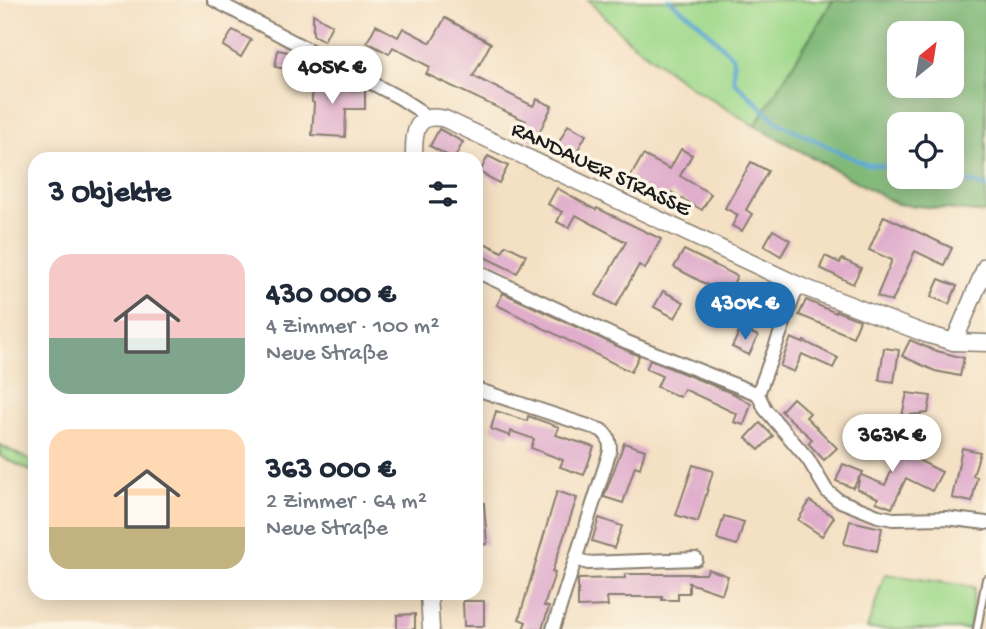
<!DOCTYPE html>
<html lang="de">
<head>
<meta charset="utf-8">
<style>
  :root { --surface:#fff; --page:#f6f6f7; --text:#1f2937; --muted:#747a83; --accent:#1f6fb2 }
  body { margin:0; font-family:"Gochi Hand",sans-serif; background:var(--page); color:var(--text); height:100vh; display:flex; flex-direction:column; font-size:26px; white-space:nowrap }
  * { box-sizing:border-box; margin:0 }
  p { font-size:23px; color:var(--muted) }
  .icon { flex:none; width:38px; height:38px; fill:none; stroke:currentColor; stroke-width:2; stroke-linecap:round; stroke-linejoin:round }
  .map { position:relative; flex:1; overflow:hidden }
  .drawer { position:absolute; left:28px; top:152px; width:455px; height:448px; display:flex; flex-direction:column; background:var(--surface); border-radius:21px; box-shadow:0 4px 18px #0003 }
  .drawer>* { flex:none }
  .needle { width:46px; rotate:30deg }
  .tools { position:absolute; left:887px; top:21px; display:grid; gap:14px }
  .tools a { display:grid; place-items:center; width:77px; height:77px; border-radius:14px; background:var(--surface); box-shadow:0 4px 18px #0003; font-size:35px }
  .price { position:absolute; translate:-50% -60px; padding:0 16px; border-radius:24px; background:#fff; color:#222; font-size:23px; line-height:46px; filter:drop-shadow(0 2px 4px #0008) }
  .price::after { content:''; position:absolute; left:50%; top:42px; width:21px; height:16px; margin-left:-10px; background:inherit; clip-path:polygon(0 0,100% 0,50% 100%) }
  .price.active { background:var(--accent); color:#fff }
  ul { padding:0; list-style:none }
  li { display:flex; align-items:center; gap:21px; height:175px; padding:0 21px }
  li span { display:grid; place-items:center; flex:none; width:196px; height:140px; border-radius:21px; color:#555 }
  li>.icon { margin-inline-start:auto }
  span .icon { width:84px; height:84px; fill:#fffc; stroke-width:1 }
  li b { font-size:30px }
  h2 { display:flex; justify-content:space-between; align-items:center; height:84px; padding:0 21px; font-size:30px }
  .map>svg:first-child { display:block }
</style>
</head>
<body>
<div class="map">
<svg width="986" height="629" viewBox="0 0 986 629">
  <rect width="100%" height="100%" fill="#fcf5e5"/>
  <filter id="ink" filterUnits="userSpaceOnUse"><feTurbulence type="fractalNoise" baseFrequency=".0143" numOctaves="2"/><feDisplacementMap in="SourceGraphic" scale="14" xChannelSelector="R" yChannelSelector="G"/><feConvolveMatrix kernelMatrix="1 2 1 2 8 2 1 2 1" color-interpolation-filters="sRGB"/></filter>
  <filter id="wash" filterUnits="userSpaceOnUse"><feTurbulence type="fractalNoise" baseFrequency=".00686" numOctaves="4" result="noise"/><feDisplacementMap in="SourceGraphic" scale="28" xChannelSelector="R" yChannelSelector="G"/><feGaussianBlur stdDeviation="1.57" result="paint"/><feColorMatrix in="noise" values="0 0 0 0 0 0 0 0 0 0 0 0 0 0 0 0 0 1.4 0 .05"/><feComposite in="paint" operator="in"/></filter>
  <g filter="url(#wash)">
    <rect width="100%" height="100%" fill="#f4e0c3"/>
    <g fill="#a0d98c" stroke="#5e7a54" stroke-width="2">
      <polygon points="588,0 833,0 755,126 688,85 628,40"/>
      <polygon points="0,445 35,463 35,473 0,456"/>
      <polygon points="885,574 974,587 970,629 867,629"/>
    </g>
    <path fill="#80b978" stroke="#4e6a4a" stroke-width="2" fill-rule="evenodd" d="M833,0H986V213L897,204L755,126ZM900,33H952V86H900ZM900,124H952V177H900Z"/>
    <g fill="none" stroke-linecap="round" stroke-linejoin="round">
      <g stroke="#56a4cf" stroke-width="4.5">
        <polyline points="669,0 696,20 733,57 734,81 777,122 865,164 900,168"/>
        <polyline points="951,177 986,187"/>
      </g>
    </g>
    <g id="blocks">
      <g fill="#e0adcc">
        <polygon points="313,14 332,25 324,41 313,35"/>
        <polygon points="445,18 491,43 473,76 533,106 537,99 552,106 535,141 519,134 526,121 426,74 430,67 393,47 389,54 367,42 376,25 398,37 403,28 431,43"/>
        <polygon points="233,30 251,40 241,57 223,46"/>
        <polygon points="278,50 293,53 291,70 275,67"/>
        <polygon points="312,71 330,71 330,91 365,90 365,109 346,109 345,137 312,135 314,103 312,102"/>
        <polygon points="568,125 586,135 573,159 555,150"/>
        <polygon points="439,129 463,142 454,159 430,146"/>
        <polygon points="681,149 692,155 680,176 711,194 702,210 671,192 665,202 628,181 643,155 670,169"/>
        <polygon points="488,156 508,166 499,183 480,172"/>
        <polygon points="751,162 768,171 746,210 752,214 742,231 732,226 738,215 725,208"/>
        <polygon points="557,188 596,210 597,208 661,239 645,269 639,265 616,306 596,295 626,242 576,215 569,228 557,222 562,212 548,204"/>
        <polygon points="884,216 952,248 944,265 915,251 892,302 877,296 892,260 869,250"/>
        <polygon points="773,230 790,240 781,256 764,246"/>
        <polygon points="476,239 502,252 506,245 526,255 517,273 476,253"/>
        <polygon points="684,250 737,276 723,305 706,297 711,287 674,267"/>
        <polygon points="825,256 840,263 842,259 861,268 853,284 820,268"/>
        <polygon points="939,279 957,286 949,304 931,297"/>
        <polygon points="663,291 684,302 675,318 654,307"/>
        <polygon points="769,291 784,299 775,316 760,308"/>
        <polygon points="503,293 639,356 631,372 497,305"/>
        <polygon points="806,300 836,313 836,311 860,320 853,337 799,315"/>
        <polygon points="741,328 758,336 749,355 732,347"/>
        <polygon points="791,338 803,343 804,341 838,358 833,368 802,354 794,372 780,366"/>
        <polygon points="910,340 933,350 964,358 960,376 935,371 902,356"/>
        <polygon points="884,348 899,350 894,382 879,380"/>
        <polygon points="650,360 734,394 751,404 744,425 734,422 737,414 684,389 680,397 657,387 662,376 646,369"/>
        <polygon points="907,393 931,396 928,413 902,416"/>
        <polygon points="793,398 810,413 806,417 837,448 824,460 808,443 812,439 781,411"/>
        <polygon points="496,411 527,421 528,416 559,427 556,435 594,447 584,475 560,467 563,460 531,448 534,439 511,431 510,436 491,429"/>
        <polygon points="760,423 773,436 759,450 746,438"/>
        <polygon points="887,433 911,445 906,454 942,472 932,491 906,478 892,508 876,502 878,498 857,489 860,476 853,488 836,481 843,464 863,472 861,475 885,485 897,459 879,450"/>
        <polygon points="624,443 645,450 640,468 635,466 623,503 604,497"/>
        <polygon points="962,448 980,452 973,476 977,477 972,502 952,498"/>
        <polygon points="693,465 713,471 698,522 676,515"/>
        <polygon points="557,491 577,498 552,572 555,573 544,606 549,607 542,629 523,629 526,622 519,619"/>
        <polygon points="810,501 834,517 822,536 798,520"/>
        <polygon points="476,503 484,503 487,544 476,545"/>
        <polygon points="724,516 744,522 737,545 717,539"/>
        <polygon points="599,518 622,526 614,548 592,541"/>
        <polygon points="850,521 882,528 877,551 844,544"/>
        <polygon points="708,569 728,576 722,594 689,583 689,593 678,593 678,600 662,600 662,597 607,597 608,606 578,607 578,579 625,578 625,574 706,574"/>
        <polygon points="463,601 484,601 484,626 464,626"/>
        <polygon points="415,614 415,629 397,629 397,615"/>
      </g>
    </g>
  </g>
  <g filter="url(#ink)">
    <use href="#blocks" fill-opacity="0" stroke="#887e70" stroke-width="2"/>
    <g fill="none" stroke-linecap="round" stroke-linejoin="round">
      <defs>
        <polyline id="service" points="977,629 986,579"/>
        <g id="minor">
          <polyline points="214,0 400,98 417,109 426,119"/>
          <polyline points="476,271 627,342 758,394"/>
          <polyline points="798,285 758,394 765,409 808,459 827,491 838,500 878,516 893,519 946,518 986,523"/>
          <path d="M476,389L601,430C609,436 610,441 610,451L553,629"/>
          <polyline points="576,559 588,563 696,559"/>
        </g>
        <g id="tertiary">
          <path d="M414,159C414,136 413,111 445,119L798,285L926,334L954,342L986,343"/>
          <polyline points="954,342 986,266"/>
          <polyline points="429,593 431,629"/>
        </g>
      </defs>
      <use href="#service" stroke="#887e70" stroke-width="10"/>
      <use href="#minor" stroke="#887e70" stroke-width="16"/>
      <use href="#tertiary" stroke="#887e70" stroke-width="19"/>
      <use href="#service" stroke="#fff" stroke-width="6"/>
      <use href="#minor" stroke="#fff" stroke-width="12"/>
      <use href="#tertiary" stroke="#fff" stroke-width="16"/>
    </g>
  </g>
  <g text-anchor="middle" stroke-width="7" stroke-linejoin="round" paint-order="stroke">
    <g font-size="23" fill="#1c1c1c" stroke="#fcf5e5">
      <text transform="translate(602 167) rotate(25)" y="8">RANDAUER STRASSE</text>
    </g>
  </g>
</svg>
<div class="tools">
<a><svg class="needle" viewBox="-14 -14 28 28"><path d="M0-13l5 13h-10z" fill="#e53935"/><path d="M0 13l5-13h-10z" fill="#747a83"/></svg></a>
<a><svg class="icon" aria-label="locate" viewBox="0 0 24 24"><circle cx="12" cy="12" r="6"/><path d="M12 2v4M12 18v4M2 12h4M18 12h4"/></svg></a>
</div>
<b class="price" style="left:332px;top:106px">405K €</b>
<b class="price active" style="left:745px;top:342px">430K €</b>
<b class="price" style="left:892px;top:474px">363K €</b>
<section class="drawer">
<h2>3 Objekte<svg class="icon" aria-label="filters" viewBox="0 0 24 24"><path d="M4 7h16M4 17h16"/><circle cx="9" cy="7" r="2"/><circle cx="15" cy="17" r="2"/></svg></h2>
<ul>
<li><span style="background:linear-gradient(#f6c9c9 60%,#7fa58c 0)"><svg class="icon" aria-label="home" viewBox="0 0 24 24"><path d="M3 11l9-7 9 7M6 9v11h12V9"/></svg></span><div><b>430 000 €</b><p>4 Zimmer · 100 m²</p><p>Neue Straße</p></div></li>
<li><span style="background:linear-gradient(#ffd9b3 70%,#c2b280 0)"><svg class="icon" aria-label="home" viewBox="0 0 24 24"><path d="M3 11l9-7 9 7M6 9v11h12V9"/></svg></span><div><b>363 000 €</b><p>2 Zimmer · 64 m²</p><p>Neue Straße</p></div></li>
</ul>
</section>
</div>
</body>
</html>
